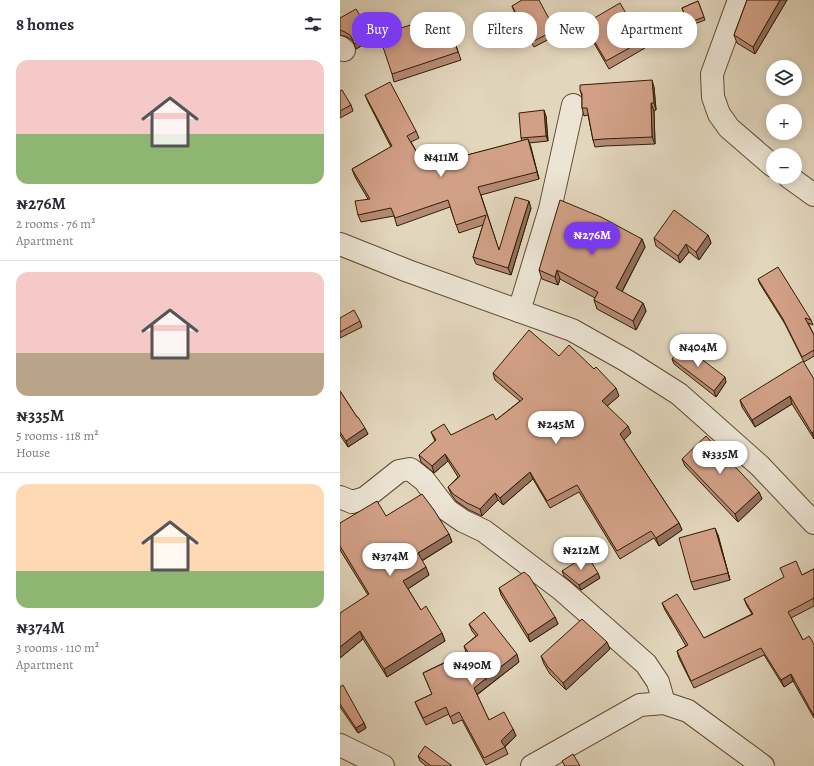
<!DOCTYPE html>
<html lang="en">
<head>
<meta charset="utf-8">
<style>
  :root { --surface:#fff; --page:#f7f7f7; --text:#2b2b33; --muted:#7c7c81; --line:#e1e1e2; --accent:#7c3aed }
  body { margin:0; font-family:Alegreya,serif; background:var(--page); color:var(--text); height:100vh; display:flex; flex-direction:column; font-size:15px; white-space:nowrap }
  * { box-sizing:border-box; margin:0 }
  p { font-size:13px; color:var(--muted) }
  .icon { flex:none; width:22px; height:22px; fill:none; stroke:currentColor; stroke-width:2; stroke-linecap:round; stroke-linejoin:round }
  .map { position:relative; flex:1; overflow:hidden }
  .side { display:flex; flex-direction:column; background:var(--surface); width:340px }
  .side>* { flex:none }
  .hud { position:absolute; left:12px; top:12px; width:380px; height:36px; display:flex; gap:8px }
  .controls { position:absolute; left:426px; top:60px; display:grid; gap:8px }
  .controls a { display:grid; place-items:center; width:36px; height:36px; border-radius:50%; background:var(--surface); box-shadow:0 2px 10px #0003; font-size:20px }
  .price { position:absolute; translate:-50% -34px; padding:0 9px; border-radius:14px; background:#fff; color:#222; font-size:13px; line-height:26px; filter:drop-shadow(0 1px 2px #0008) }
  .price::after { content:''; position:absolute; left:50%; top:24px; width:12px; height:9px; margin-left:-6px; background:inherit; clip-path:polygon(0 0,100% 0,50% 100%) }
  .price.active { background:var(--accent); color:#fff }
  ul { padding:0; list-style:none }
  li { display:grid; align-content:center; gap:8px; height:212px; padding:0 16px }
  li+li { border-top:1px solid var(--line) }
  li span { display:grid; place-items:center; height:124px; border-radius:12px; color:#555 }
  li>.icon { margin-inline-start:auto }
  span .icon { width:72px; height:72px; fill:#fffc; stroke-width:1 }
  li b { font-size:17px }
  h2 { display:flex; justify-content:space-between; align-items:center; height:48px; padding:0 16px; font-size:17px }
  .chip { padding:0 14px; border-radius:16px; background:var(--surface); box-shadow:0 2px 10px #0003; font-size:14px; line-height:36px }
  .chip.active { background:var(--accent); color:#fff }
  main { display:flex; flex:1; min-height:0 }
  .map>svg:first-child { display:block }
</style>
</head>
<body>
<main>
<section class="side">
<h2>8 homes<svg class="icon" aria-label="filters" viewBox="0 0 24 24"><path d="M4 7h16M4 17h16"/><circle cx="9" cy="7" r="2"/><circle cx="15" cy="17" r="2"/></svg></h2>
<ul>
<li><span style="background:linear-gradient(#f6c9c9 60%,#8fb573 0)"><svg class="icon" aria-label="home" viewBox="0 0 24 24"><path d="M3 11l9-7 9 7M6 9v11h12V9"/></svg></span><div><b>₦276M</b><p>2 rooms · 76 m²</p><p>Apartment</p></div></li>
<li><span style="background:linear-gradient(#f6c9c9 65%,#b9a48a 0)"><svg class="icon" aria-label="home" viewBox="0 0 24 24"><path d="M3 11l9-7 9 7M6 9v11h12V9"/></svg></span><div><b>₦335M</b><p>5 rooms · 118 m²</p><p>House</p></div></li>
<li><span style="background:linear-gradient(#ffd9b3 70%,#8fb573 0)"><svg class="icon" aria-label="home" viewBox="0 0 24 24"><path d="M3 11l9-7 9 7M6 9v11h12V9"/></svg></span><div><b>₦374M</b><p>3 rooms · 110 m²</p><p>Apartment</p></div></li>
</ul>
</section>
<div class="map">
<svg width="474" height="766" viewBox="0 0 474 766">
  <rect width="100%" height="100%" fill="#e2d6bd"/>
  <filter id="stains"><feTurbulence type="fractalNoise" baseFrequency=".005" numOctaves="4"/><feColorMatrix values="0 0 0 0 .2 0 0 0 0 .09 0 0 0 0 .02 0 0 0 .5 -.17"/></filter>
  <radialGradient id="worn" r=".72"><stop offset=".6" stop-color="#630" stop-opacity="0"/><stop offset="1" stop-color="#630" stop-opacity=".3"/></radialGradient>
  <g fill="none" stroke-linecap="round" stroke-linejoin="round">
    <defs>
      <g id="minor">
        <polyline points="399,0 372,74 373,97 379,114 389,128 433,166"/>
        <polyline points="0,47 4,50"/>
        <polyline points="449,177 474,195"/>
        <polyline points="0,244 68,271 232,330 287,361 339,394 420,466 474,523"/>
        <polyline points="179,311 210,209 233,105"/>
        <polyline points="0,497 12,502 25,498 59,471 70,469 84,480 107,510 123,521 144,531 222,590 306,664 318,682 324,703"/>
        <polyline points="0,745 43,766"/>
        <polyline points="192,766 300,705 324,703 348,711 423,766"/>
      </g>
    </defs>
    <use href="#minor" stroke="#5f4b32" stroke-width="24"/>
    <use href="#minor" stroke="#ece4d4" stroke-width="22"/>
  </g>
  <g fill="#b48a74" stroke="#331d03">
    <polygon points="407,0 447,0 415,54 397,43 394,35"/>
    <polygon points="358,1 365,20 349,26 342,8"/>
    <polygon points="172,6 215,30 217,35 194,47 174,11"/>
    <polygon points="105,14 121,60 54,82 52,74"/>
    <polygon points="0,18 31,34 33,39 16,49 14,43 12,40 7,37 0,35"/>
    <polygon points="244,24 302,41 305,48 269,69 247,31"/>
    <polygon points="314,87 316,110 314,111 315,144 265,146 255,147 253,140 248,115 244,116 242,108 242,96 240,90"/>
    <polygon points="0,91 11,105 13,111 0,118"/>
    <polygon points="25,95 76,131 79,138 71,142 85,166 182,141 181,138 206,116 208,141 189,143 199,179 141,195 159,250 191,208 171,275 136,264 133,257 143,225 119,233 110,207 57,226 54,216 21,222 18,215 28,199 15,177 12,169 51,147 28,102"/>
    <polygon points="368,235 371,243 359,260 349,252 340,263 316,246 314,238"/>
    <polygon points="302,239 305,247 282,292 303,303 306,311 296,330 257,309 254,300 255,298 220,279 218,285 202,279 199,270"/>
    <polygon points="418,279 471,320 473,325 468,323 474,335 474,356 464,362 445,324 420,284"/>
    <polygon points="0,318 20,321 22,327 0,338"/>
    <polygon points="219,356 279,396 267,406 291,433 284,440 339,523 342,530 319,546 314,538 280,559 239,492 210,508 193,479 163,505 158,500 142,516 129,510 116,501 111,494 108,487 118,477 108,461 94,473 81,462 79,455 95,441 91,432 111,435 156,420 180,401 155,380 153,373"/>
    <polygon points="332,359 386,382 376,397 334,364"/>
    <polygon points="474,379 474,439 452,404 415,427 402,407 400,400"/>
    <polygon points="0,391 28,434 8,447 0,435"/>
    <polygon points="342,459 419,492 422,499 398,522 345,466"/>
    <polygon points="46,516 109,534 112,542 82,561 89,575 68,589 81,610 102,633 105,641 47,677 23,639 0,658 28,595 0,550 0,523"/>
    <polygon points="378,535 390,580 354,590 351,582"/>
    <polygon points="474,569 474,606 451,618 463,640 474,644 474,718 453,681 444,687 424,655 354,688 339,658 337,651 346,646 325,610 322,603 364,638 412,614 407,606 404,599 462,575"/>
    <polygon points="222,571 260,578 241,590 224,576"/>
    <polygon points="159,588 215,617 218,624 190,642 161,595"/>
    <polygon points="129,624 179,662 137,695 149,720 173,729 176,736 165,747 168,754 146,765 122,720 113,724 109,714 86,725 78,709 75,702 92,694 83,673 126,652 124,646 136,636 132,631"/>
    <polygon points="270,649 226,690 210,674 204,664 201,656"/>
    <polygon points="0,687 24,723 26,728 18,733 0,707"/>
    <polygon points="78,756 111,765 111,766 86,766 80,761"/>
  </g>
  <g fill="#92705e" stroke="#331d03">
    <polygon points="440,0 447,0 415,54 413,47"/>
    <polygon points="31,34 33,39 16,49 14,44"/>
    <polygon points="312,80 314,87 316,110 314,103"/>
    <polygon points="311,103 314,111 315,144 312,137"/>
    <polygon points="204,110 206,116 208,141 206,136"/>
    <polygon points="188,139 191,147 199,179 197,172"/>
    <polygon points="189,201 191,208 171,275 168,268"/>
    <polygon points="368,235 371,243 359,260 356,252"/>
    <polygon points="302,239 305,247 279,297 276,288"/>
    <polygon points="346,244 349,252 340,263 338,256"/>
    <polygon points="217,270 220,279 218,285 215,277"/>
    <polygon points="303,303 306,311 296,330 293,321"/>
    <polygon points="385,377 386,382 376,397 374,391"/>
    <polygon points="276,388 279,396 265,408 262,401"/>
    <polygon points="450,396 452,404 415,427 412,420"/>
    <polygon points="288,426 291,433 283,441 280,434"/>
    <polygon points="25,428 28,434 8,447 6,441"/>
    <polygon points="474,431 474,438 472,433"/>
    <polygon points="105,454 108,461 94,473 92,466"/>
    <polygon points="190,472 193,479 163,505 160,498"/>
    <polygon points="419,492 422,499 398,522 395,514"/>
    <polygon points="155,493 158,500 142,516 140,509"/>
    <polygon points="339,523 342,530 319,546 316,538"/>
    <polygon points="375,528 378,535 390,580 388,573"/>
    <polygon points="109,534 112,542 81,561 78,553"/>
    <polygon points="86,567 89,575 66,590 63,581"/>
    <polygon points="258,573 260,578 241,590 239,585"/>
    <polygon points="215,617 218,624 190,642 188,635"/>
    <polygon points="20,631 23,639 0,658 0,647"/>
    <polygon points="102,633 105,641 47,677 44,669"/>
    <polygon points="267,642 270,649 226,690 223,683"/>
    <polygon points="177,654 179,662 136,695 134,688"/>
    <polygon points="451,674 453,681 444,687 441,680"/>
    <polygon points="24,723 26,728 18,733 16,728"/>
    <polygon points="173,729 176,736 163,748 161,741"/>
  </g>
  <g fill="#d1a087" stroke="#331d03">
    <polygon points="182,0 199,0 215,30 192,42 172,6"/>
    <polygon points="407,0 440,0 413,47 394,35"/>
    <polygon points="358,1 364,17 348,23 342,8"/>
    <polygon points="280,3 302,41 266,61 244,24"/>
    <polygon points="16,9 31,34 14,44 13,40 10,35 5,32 0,30 0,18"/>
    <polygon points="105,14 118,52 52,74 39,35"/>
    <polygon points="312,80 314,103 311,103 312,137 263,139 253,140 247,108 242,108 242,94 240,90 240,85"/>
    <polygon points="50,82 76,131 67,136 85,166 126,152 127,155 188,139 197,172 138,187 159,250 175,197 189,201 168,268 133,257 146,215 116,225 108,200 55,218 51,208 18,215 15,201 30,199 12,169 52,146 25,95"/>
    <polygon points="2,90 11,105 0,111 0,91"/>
    <polygon points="204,110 206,136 181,138 179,113"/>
    <polygon points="220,200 261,217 302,239 276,288 303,303 293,321 254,300 258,292 217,270 215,277 199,270"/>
    <polygon points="334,210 368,235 356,252 346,244 338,256 314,238"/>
    <polygon points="438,267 471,320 465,318 474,335 474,350 462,357 443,319 418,279"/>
    <polygon points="14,310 20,321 0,332 0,318"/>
    <polygon points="189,330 219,356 229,345 254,369 256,367 276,388 262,401 288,426 280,434 339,523 316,538 311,531 277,551 237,485 207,501 190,472 160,498 155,493 140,509 127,503 113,494 108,487 120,476 105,454 92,466 79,455 96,440 91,432 104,424 111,435 153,414 156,420 183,399 153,373"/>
    <polygon points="343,345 385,377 374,391 332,359"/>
    <polygon points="463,361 474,379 474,431 472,433 450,396 412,420 400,400"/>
    <polygon points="0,391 17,417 18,417 25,428 6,441 0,432"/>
    <polygon points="366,436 419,492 395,514 342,459"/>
    <polygon points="82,494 94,510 109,534 78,553 86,567 63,581 81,610 86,606 102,633 44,669 20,631 0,647 0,613 29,594 0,546 0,523 37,501 46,516"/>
    <polygon points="375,528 388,573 351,582 339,538"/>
    <polygon points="247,555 258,573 239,585 222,571"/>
    <polygon points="456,561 462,575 474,569 474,598 448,612 463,640 469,636 474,644 474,716 451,674 441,680 421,648 351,681 337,651 348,645 322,603 337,594 364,638 413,614 404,599 444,577 440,568"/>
    <polygon points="184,572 189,576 215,617 188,635 159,588"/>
    <polygon points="144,612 177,654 134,688 149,720 164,712 173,729 161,741 165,747 144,758 119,712 110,717 106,707 83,718 75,702 92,694 83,673 128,652 124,646 138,635 129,624"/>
    <polygon points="242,619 267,642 223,683 208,667 201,656"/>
    <polygon points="3,685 24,723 16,728 0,704 0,687"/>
    <polygon points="85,746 111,765 110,766 91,766 78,756"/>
    <polygon points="233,754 240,766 225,766 222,761"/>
  </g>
  <rect width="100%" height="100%" filter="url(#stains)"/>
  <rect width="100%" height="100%" fill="url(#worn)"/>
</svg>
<div class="controls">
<a><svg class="icon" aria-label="layers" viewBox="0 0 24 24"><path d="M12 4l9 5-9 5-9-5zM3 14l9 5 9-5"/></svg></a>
<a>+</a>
<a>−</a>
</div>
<b class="price" style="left:101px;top:178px">₦411M</b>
<b class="price active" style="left:252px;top:256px">₦276M</b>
<b class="price" style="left:358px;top:368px">₦404M</b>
<b class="price" style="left:216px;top:445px">₦245M</b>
<b class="price" style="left:380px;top:475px">₦335M</b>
<b class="price" style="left:241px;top:571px">₦212M</b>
<b class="price" style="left:50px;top:577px">₦374M</b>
<b class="price" style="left:132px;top:686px">₦490M</b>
<div class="hud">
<a class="chip active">Buy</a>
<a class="chip">Rent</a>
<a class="chip">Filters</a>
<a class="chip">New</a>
<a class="chip">Apartment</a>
</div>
</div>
</main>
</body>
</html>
